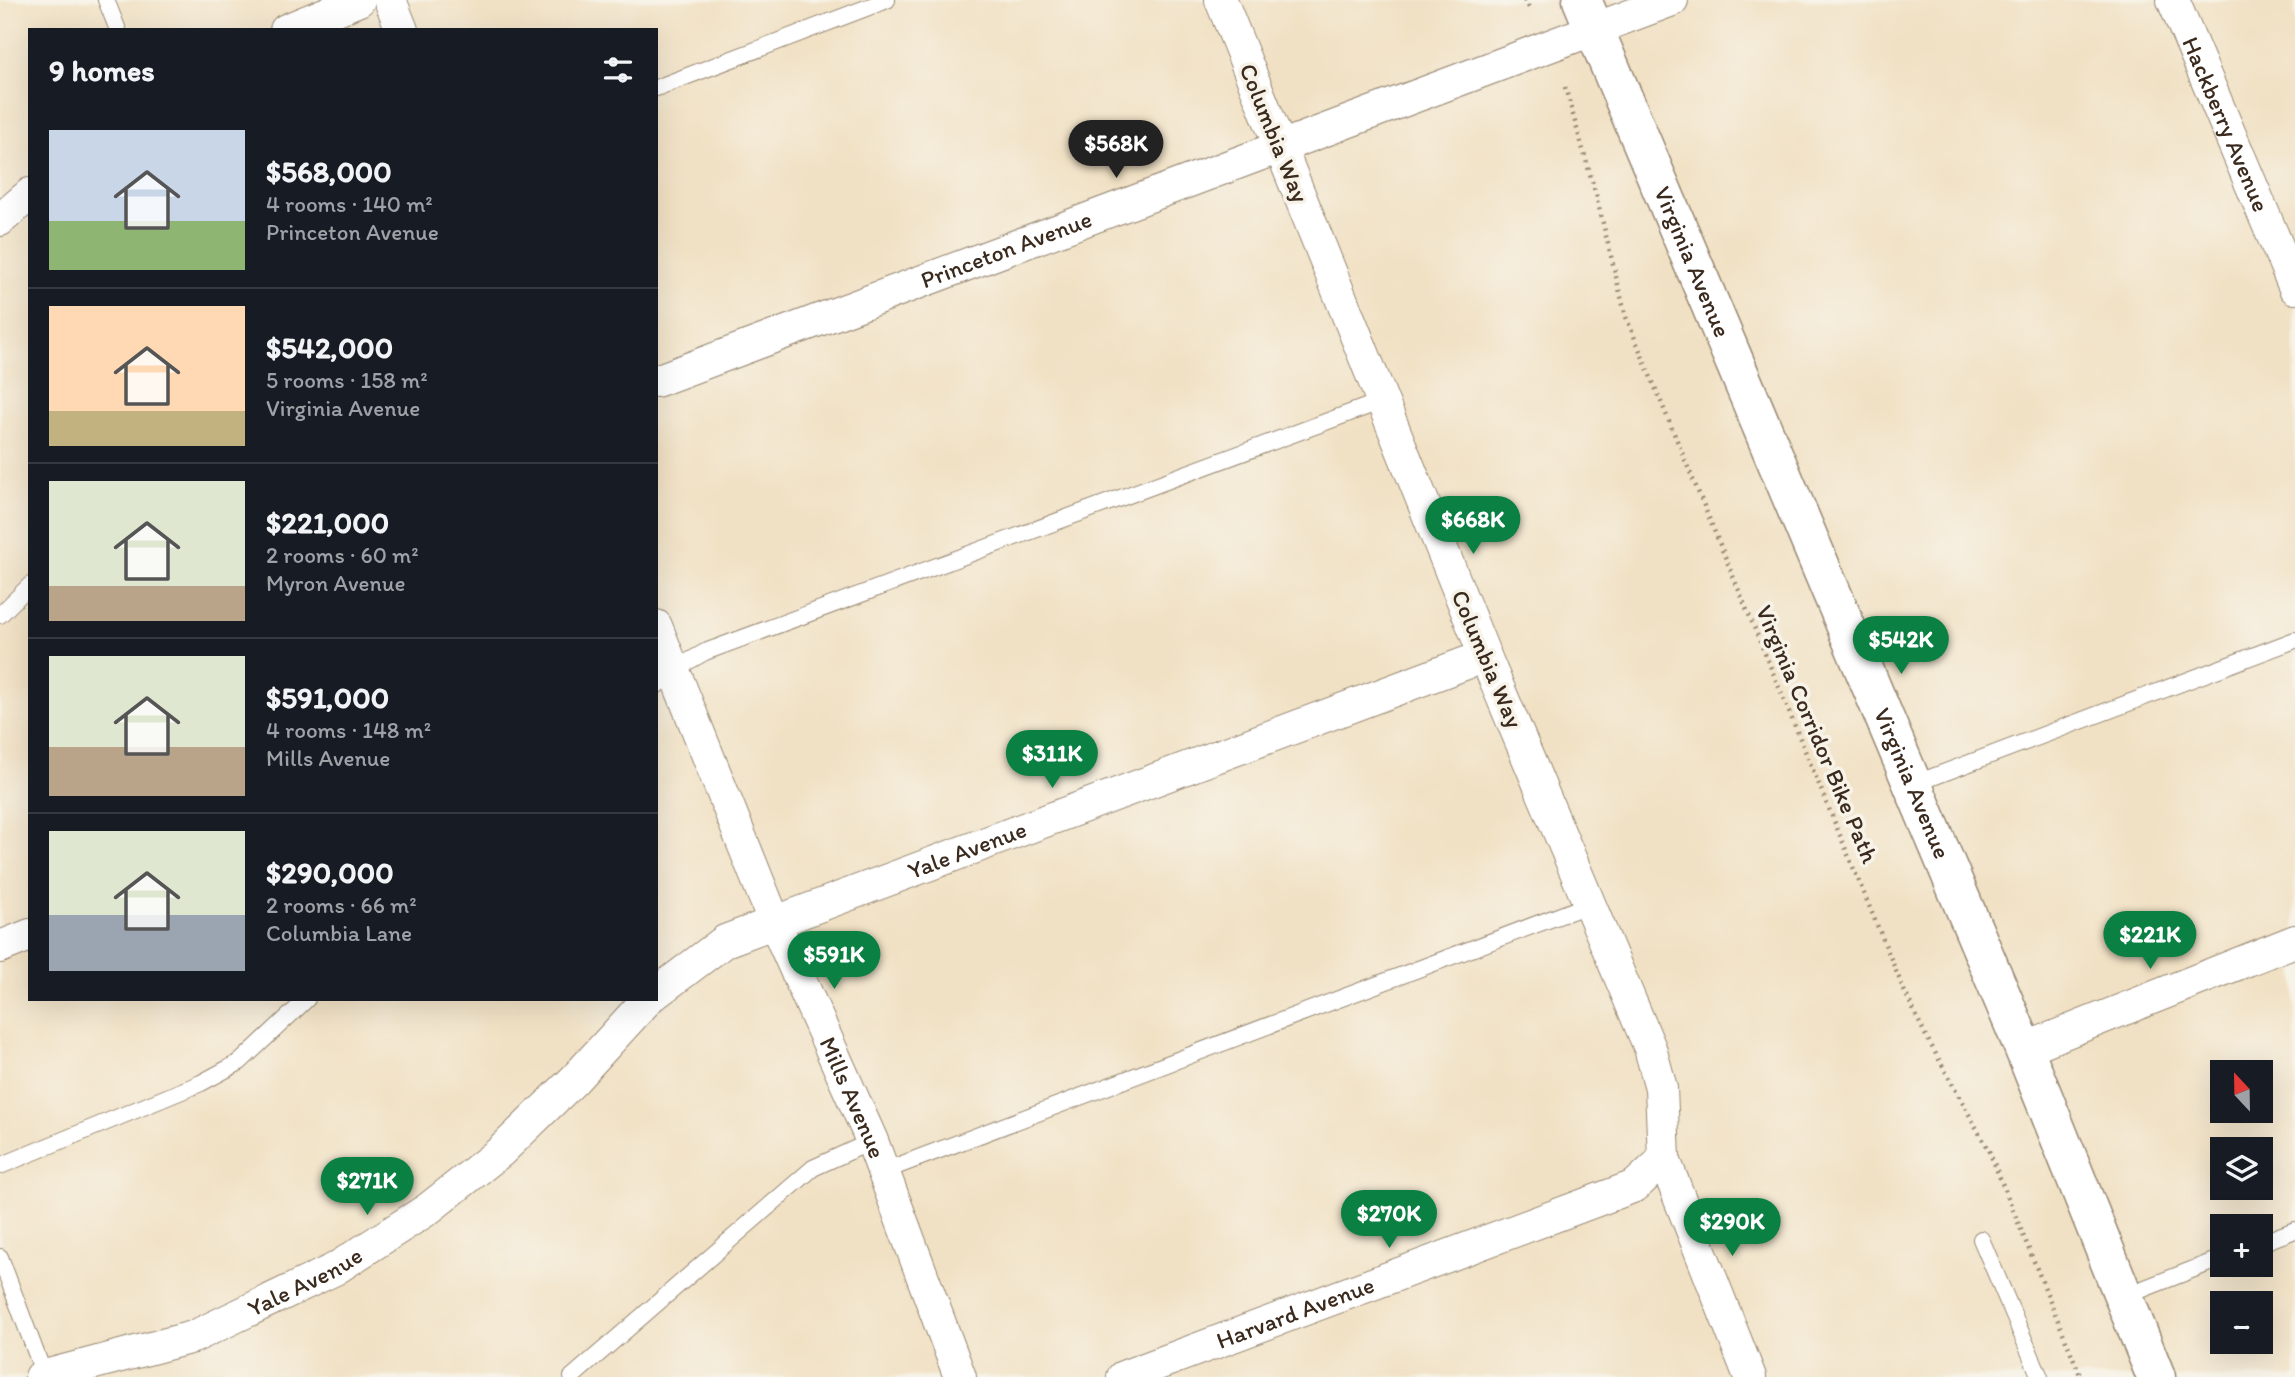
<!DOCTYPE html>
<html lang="en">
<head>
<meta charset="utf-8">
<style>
  :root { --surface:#171b24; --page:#242831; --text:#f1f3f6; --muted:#9ea1a6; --line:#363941; --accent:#0b8043 }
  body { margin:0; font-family:Itim,sans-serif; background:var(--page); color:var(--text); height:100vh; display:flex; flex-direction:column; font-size:26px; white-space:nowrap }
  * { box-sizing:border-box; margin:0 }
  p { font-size:23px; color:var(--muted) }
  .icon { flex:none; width:38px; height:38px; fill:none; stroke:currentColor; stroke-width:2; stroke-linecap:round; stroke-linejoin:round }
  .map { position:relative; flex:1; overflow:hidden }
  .panel { position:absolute; left:28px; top:28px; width:630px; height:973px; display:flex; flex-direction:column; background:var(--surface); border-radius:0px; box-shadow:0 7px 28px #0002 }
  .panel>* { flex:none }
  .needle { width:46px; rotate:338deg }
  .tools { position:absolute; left:2210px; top:1060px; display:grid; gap:14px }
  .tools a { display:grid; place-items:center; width:63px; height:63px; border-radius:0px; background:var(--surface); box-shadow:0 7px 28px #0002; font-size:35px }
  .price { position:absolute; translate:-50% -60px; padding:0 16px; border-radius:24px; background:var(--accent); color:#fff; font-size:23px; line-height:46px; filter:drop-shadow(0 2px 4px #0008) }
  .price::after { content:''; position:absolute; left:50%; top:42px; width:21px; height:16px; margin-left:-10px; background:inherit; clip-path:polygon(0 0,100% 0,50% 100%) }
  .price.on { background:#222; color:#fff }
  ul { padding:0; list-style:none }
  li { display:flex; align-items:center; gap:21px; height:175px; padding:0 21px }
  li+li { border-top:2px solid var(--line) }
  li span { display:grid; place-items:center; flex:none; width:196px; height:140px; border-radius:0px; color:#555 }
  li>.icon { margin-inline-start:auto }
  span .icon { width:84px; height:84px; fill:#fffc; stroke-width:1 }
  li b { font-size:30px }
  h2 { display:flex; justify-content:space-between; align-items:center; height:84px; padding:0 21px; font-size:30px }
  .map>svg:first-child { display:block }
</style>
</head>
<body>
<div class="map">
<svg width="2295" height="1377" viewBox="0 0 2295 1377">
  <rect width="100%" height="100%" fill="#f7f3e8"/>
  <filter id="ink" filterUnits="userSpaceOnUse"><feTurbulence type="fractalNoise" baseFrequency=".0143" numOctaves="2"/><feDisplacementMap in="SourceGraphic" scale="14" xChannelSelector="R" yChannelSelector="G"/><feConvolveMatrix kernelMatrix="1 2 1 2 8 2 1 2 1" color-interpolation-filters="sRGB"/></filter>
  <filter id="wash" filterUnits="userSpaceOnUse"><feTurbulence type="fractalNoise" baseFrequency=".00686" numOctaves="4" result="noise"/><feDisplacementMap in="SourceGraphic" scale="28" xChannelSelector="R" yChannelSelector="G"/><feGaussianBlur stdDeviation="1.57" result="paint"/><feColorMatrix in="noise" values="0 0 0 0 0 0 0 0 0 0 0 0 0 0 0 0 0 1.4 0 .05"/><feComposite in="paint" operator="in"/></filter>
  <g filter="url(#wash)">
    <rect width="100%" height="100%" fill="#f1e1c4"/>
  </g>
  <g filter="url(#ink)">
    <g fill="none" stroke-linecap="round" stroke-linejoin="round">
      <defs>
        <g id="lane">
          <polyline points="106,0 118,30"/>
          <polyline points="656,88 887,0"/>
          <polyline points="0,615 30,585"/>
          <polyline points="656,686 675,669 705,652 1382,401"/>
          <polyline points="1914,784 2295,640"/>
          <polyline points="0,1166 201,1083 240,1062 307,999"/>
          <polyline points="884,1171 1590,904"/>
          <polyline points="1981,1239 2040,1377"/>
          <polyline points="2261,1243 2295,1230"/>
          <polyline points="0,1257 45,1377"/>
          <polyline points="2125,1296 2222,1258"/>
          <polyline points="572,1377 813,1168 872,1141"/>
        </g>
        <g id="street">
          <polyline points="390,0 402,30"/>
          <path id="s1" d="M2173,0L2295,288"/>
          <polyline points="286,30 359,0"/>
          <polyline points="0,220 30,194"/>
          <path id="s2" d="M656,381L1672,0"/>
          <path id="s3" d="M656,626L774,921L872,1141L960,1377"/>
          <polyline points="0,947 30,935"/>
          <path id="s4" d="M656,993L725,941L1485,656"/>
          <polyline points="2024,1049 2295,941"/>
          <polyline points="1664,1159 1750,1377"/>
          <path id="s5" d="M41,1377L193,1337L335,1269L428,1209L500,1152L574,1080L648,999"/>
          <path id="s6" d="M1123,1377L1635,1186L1664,1159L1661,1088L1650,1048L1485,656L1221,0"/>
        </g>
        <g id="secondary">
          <path id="s7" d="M1582,0L2024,1049L2156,1377"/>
        </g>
      </defs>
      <use href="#lane" stroke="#968671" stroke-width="18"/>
      <use href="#street" stroke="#968671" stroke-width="34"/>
      <use href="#secondary" stroke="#968671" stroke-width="41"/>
      <g stroke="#968671" stroke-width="4.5" stroke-dasharray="2 5" stroke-linecap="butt">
        <polyline points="1524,0 1530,9"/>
        <polyline points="1565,87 1596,195 1626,317 1903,988 1925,1034 1989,1151 2081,1377"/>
      </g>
      <use href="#lane" stroke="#fff" stroke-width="16"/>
      <use href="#street" stroke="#fff" stroke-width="32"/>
      <use href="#secondary" stroke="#fff" stroke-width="38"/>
    </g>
  </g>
  <g text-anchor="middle" stroke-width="7" stroke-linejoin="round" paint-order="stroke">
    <g font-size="24" fill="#3b2a1e" stroke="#f7f3e8">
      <text dy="8" stroke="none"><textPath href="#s1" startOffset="135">Hackberry Avenue</textPath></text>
      <text transform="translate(1274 133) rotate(68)" y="8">Columbia Way</text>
      <text dy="8" stroke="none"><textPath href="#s2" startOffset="374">Princeton Avenue</textPath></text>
      <text dy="8" stroke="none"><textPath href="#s7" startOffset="284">Virginia Avenue</textPath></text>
      <text transform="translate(1487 659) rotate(67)" y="8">Columbia Way</text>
      <text transform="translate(1817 734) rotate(67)" y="8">Virginia Corridor Bike Path</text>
      <text dy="8" stroke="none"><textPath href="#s7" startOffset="850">Virginia Avenue</textPath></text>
      <text dy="8" stroke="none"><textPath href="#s4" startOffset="345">Yale Avenue</textPath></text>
      <text dy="8" stroke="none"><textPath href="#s3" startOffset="511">Mills Avenue</textPath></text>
      <text dy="8" stroke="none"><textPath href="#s5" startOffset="282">Yale Avenue</textPath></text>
      <text dy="8" stroke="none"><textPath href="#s6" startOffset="184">Harvard Avenue</textPath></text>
    </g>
  </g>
</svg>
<div class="tools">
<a><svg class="needle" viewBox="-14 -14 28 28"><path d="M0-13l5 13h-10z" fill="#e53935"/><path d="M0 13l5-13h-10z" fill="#9ea1a6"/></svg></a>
<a><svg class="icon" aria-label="layers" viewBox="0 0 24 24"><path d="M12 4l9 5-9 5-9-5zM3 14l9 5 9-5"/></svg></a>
<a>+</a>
<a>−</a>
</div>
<b class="price on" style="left:1116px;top:180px">$568K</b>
<b class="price" style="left:1473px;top:556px">$668K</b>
<b class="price" style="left:1901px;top:676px">$542K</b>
<b class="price" style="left:1052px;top:790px">$311K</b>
<b class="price" style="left:2150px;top:971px">$221K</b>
<b class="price" style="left:834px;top:991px">$591K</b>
<b class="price" style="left:367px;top:1217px">$271K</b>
<b class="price" style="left:1389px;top:1250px">$270K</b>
<b class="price" style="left:1732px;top:1258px">$290K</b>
<section class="panel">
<h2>9 homes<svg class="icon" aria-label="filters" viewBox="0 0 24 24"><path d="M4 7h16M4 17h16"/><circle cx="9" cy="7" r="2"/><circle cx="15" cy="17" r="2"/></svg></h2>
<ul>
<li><span style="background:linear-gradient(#c9d6e8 65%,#8fb573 0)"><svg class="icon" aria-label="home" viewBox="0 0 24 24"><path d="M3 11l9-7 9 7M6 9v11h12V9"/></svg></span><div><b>$568,000</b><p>4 rooms · 140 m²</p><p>Princeton Avenue</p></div></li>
<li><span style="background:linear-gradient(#ffd9b3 75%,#c2b280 0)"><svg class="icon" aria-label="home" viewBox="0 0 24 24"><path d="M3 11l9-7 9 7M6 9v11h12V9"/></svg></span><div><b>$542,000</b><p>5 rooms · 158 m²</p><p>Virginia Avenue</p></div></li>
<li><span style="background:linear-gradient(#dfe7d0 75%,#b9a48a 0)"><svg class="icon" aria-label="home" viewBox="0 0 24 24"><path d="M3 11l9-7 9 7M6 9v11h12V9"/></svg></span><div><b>$221,000</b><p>2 rooms · 60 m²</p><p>Myron Avenue</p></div></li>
<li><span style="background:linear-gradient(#dfe7d0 65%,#b9a48a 0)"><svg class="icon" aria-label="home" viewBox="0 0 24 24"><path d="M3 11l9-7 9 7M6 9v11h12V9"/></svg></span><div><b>$591,000</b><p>4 rooms · 148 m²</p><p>Mills Avenue</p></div></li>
<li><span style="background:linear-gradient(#dfe7d0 60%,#9aa5b1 0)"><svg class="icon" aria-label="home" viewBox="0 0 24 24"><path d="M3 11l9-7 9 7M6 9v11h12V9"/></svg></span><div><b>$290,000</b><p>2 rooms · 66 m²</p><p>Columbia Lane</p></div></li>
</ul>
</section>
</div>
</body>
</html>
